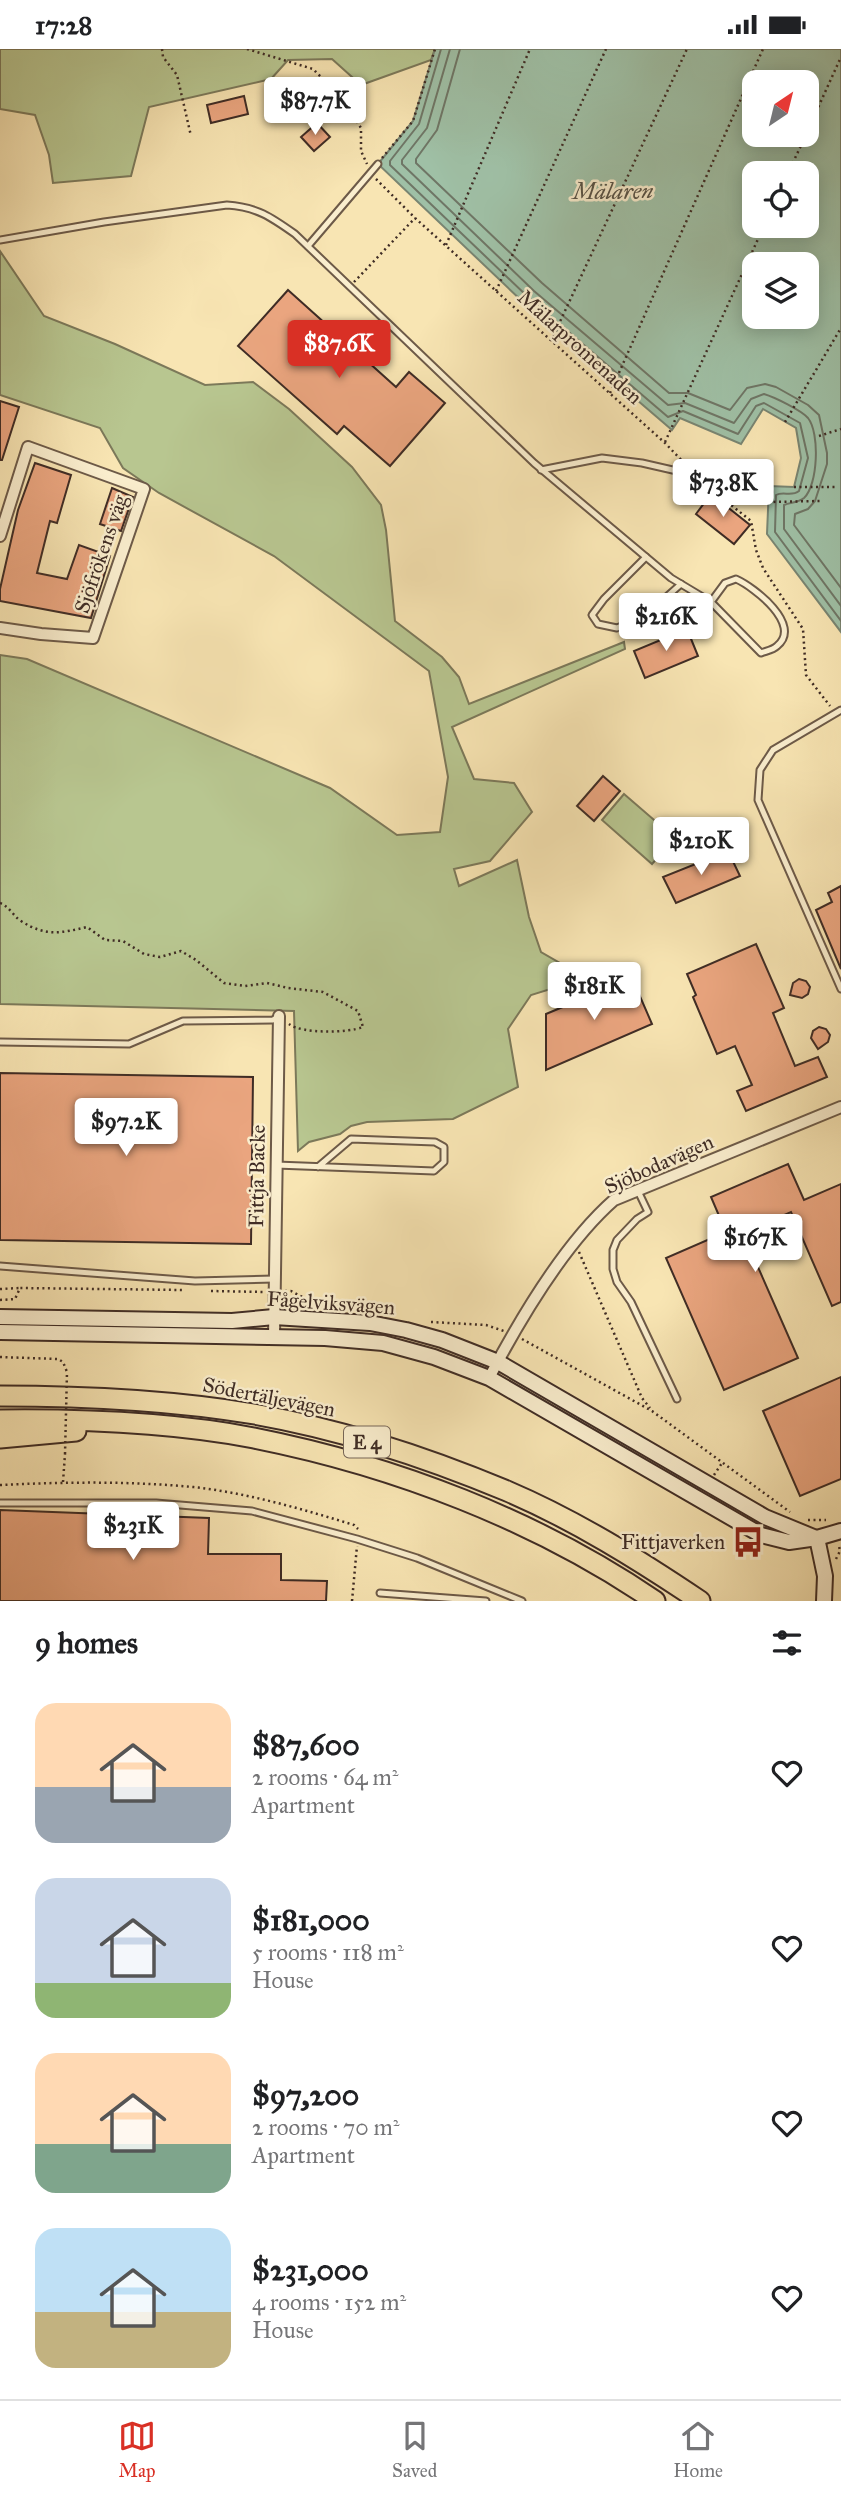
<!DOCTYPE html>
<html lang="en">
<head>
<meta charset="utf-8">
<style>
  :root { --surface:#fff; --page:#f6f6f6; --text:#202124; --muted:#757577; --line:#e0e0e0; --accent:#d93025 }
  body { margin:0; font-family:"IM FELL Great Primer",serif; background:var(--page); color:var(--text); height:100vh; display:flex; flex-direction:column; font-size:26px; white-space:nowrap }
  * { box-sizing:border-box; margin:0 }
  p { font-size:23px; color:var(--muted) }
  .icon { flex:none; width:38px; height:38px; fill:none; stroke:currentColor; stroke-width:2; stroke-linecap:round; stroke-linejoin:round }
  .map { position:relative; height:1552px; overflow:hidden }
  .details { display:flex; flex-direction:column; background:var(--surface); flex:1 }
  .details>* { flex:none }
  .needle { width:46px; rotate:35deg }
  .controls { position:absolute; left:742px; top:21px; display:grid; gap:14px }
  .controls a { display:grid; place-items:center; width:77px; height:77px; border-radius:14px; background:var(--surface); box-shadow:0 4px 18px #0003; font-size:35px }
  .price { position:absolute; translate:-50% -60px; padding:0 16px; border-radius:7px; background:#fff; color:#222; font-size:23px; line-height:46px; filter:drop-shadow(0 2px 4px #0008) }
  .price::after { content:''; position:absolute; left:50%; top:42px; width:21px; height:16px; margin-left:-10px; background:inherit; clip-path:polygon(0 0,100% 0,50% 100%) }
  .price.active { background:var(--accent); color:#fff }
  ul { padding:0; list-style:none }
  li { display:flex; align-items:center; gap:21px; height:175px; padding:0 35px }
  li span { display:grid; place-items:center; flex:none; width:196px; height:140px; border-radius:21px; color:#555 }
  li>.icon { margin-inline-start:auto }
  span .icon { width:84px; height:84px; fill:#fffc; stroke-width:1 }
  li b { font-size:30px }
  h2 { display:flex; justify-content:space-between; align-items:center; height:84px; padding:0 35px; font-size:30px }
  .status { display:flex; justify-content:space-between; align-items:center; height:49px; padding:0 35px; background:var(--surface); direction:ltr }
  .status svg { height:19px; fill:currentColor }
  .tab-bar { display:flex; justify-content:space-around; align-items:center; height:98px; border-top:2px solid var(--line); background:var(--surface); font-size:19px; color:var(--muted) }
  .tab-bar a { display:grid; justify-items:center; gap:4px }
  .tab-bar .active { color:var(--accent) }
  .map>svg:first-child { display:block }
</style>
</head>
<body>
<div class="status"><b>17:28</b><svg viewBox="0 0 49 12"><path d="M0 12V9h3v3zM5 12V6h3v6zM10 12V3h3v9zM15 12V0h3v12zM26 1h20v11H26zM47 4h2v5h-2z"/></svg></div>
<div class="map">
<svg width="841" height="1552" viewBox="0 0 841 1552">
  <rect width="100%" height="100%" fill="#f8e5b3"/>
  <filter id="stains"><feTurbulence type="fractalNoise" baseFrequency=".00286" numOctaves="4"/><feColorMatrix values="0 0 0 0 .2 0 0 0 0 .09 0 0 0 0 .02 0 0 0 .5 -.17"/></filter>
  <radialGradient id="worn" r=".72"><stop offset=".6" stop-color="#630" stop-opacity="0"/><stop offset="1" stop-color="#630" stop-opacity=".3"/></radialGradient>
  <g fill="#b8c690" stroke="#7c795a" stroke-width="2">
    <polygon points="0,0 435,0 431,11 361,36 332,10 288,11 271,30 149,58 131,127 53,134 49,106 35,66 0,60"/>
    <polygon points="0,202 44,267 115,295 205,336 253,333 289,360 352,418 381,456 386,481 395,572 442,608 459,628 469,655 624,593 625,600 452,678 474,730 514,734 532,763 490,812 454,820 459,837 517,811 529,868 541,903 586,929 531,946 508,980 518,1038 453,1070 367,1073 351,1077 340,1085 309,1093 298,1102 294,962 0,955 0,606 27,610 330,739 397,786 440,783 448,728 429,622 274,507 159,444 123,419 100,379 0,346"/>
    <polygon points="624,745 675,789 652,815 602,771"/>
  </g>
  <path fill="#9fc0a6" stroke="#798572" stroke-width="2" fill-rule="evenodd" d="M435,0H841V583L767,485L769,437L794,438L801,409L796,379L763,360L741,395L680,369L672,381L524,254L378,115L413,72ZM754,33H807V86H754ZM754,124H807V177H754ZM754,215H807V268H754Z"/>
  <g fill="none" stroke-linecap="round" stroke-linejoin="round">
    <g stroke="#6f7666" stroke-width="2">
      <path d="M441,0L419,75L390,112V116L529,249L668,368L683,362L738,385L756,357L764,354L800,374L808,409L799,442C792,448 783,442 776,446L775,483L841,572"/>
      <path d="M450,0L427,79L402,111V115L534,242L668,356L685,354L734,374L751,350L764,345C774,348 801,361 808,369C820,384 818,436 804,449C798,454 790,453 784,456V480L841,557"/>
      <polyline points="460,0 437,81 416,110 416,114 542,234 669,344 688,344 730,361 747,339 765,335 776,338 808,356 819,366 827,404 827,415 815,452 808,460 795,465 794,476 841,539"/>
    </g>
  </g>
  <g fill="#eaa57f" stroke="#3f2c25" stroke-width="2">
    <polygon points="304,33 329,50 319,64 294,48"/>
    <polygon points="244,47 248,65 211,74 207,56"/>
    <polygon points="317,74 330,88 314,102 301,88"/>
    <polygon points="288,241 396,338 409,323 445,354 390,417 344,377 337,385 238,297"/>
    <polygon points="0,352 19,358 2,411 0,411"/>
    <polygon points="35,414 71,426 57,474 50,472 37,524 67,530 79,496 110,507 91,569 0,552 0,540 18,461"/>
    <polygon points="112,439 133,448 121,482 100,475"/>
    <polygon points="711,445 750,476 734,495 696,465"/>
    <polygon points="687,580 698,607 645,629 634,602"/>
    <polygon points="603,727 620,742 594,772 577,757"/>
    <polygon points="728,802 740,827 676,854 663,828"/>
    <polygon points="841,837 841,920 816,861 832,853 828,844"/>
    <polygon points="756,895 784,959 773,964 795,1017 818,1008 827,1028 746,1062 737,1042 752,1036 735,997 717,1005 693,948 696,946 687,925"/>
    <polygon points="632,929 652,975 546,1021 546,965"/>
    <polygon points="799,930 806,932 810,938 808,945 802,949 790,946 793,934"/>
    <polygon points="819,978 826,980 830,986 828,993 818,1000 811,989 813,982"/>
    <polygon points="0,1024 253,1028 251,1195 0,1191"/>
    <polygon points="788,1115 804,1151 841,1135 841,1253 832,1257 791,1163 743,1184 798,1309 724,1341 666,1209 726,1183 711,1148"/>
    <polygon points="841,1328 841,1430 800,1447 763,1362"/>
    <polygon points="0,1461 209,1469 208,1505 281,1505 281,1531 327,1532 326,1552 0,1552"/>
  </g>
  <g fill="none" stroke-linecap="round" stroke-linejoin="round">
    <defs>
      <g id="lane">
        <path d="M0,191L104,173L227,156C257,158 271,168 295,185L534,414L671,529L711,553L761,604C766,602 773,601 777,597C803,576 754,538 736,530L725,534L711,553"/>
        <polyline points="308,197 378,115"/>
        <polyline points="541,421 602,409 642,414 769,443"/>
        <polyline points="646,508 604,550 592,566 598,575 617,579 646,566 681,535"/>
        <polyline points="841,661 773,701 760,721 758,751 841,940"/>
        <polyline points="0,993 129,995 183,972 273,971 279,967"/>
        <polyline points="276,1116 434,1122 444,1113 444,1098 435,1093 351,1090 318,1118"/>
        <polyline points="638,1142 648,1163 637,1170 617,1191 613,1201 613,1220 617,1233 631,1253 677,1350"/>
        <polyline points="0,1217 195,1232 274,1230"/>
        <polyline points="0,1454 156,1454 252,1462 357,1490 417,1509 522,1552"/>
        <polyline points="380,1544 486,1552"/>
      </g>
      <g id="street">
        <polyline points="0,487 28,398 144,440 93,589 41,585 0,579"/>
        <polyline points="274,1288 279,967"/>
        <path d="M489,1329C520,1270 565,1194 614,1151L841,1058"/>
      </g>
      <g id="secondary">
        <polyline points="0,1268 232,1272 274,1268 370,1274 406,1281 442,1291 498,1313 765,1468 816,1489"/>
        <polyline points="0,1283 325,1289 383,1294 434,1308 489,1329 761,1486 789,1493 817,1489 841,1482"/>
        <polyline points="817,1489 825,1527 824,1552"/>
      </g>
      <g id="highway">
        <path d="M0,1347C85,1347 170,1351 254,1365C340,1380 426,1408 507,1442C575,1471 639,1511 700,1552"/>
        <path d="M0,1371C84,1370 171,1373 254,1389C395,1417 536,1471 655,1552"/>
        <polyline points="0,1389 76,1382"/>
      </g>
    </defs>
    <use href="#lane" stroke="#6d5a48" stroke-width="9"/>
    <use href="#street" stroke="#6d5a48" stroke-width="14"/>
    <use href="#secondary" stroke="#3f2c25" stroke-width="18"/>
    <use href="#highway" stroke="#3f2c25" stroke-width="23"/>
    <g stroke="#3f2c25" stroke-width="2.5" stroke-dasharray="2 3.5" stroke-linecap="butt">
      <polyline points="162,0 163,8 177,26 191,87"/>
      <polyline points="247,0 313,20 344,51 361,79 361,102 367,115"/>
      <polyline points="807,83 841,8"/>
      <polyline points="382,109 413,72 435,0"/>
      <polyline points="788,124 806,86"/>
      <polyline points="376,130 415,169 665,394 685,415"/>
      <polyline points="446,196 530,0"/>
      <polyline points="354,233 415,169"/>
      <polyline points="496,242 606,0"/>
      <polyline points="551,292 687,0"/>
      <polyline points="610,344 763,0"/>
      <polyline points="785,373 841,279"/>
      <polyline points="819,387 841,380"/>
      <polyline points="665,393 764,177"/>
      <polyline points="794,438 838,438"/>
      <polyline points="710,439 751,472 756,501 763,519 803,580 806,626 830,657"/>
      <polyline points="768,453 820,452"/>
      <path d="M0,854C10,858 13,867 21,872C46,888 61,884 87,878L105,891L123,892L144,905L160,908L181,902L196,911L224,934L245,937L267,934L288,939L323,943L358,962L363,978C348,984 302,985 289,975"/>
      <polyline points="579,1203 642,1349 650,1359"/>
      <polyline points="0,1240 20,1239"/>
      <polyline points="211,1242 264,1243"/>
      <polyline points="285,1242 291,1242 308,1251 345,1258"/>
      <polyline points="0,1251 15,1250 20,1239 184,1241"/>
      <polyline points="431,1273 486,1276 504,1282"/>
      <polyline points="522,1290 652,1362 790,1463"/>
      <polyline points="0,1308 58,1310 63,1313 67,1323"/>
      <polyline points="714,1426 722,1414"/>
      <polyline points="63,1433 65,1405"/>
      <path d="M0,1436C64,1433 129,1432 193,1438C248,1444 302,1460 354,1476L358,1480"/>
      <polyline points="808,1471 826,1471"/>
      <polyline points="836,1510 840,1502 839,1497"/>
      <polyline points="352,1552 357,1497"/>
    </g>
    <use href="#lane" stroke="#faeece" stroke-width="5"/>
    <use href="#street" stroke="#faeece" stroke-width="10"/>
    <use href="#secondary" stroke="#faeece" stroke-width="14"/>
    <use href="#highway" stroke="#f8e5b3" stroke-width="19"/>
    <polyline stroke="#3f2c25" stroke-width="2.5" stroke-dasharray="2 3.5" stroke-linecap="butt" points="65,1405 67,1323"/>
  </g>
  <defs>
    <symbol id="bus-bare" viewBox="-9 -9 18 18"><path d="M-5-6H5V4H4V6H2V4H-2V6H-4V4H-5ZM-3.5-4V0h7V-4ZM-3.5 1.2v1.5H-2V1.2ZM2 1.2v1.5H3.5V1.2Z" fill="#8f2418" stroke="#faeece" stroke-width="2.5" paint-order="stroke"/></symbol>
  </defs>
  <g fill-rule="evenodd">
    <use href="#bus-bare" x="726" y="1471" width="44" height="44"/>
  </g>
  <g text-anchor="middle" stroke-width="5" stroke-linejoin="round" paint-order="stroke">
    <rect fill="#faeece" stroke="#776658" stroke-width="2" x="344" y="1377.5" width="46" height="31" rx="5"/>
    <g font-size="19" font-weight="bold" fill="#3f2c25">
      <text x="367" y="1400">E 4</text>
    </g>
    <g font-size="21" fill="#3f2c25" stroke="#faeece">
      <text transform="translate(580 298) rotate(42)" y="7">Mälarpromenaden</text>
      <text transform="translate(101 505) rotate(-71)" y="7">Sjöfrökens väg</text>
      <text transform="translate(659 1115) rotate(-24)" y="7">Sjöbodavägen</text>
      <text transform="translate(257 1127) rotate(-89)" y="7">Fittja Backe</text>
      <text transform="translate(331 1254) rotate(4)" y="7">Fågelviksvägen</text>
      <text transform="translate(269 1348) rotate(11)" y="7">Södertäljevägen</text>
    </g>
    <g font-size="21" fill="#3f2c25" stroke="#faeece" text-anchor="end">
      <text x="725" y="1500">Fittjaverken</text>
    </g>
    <g font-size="23" font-style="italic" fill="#575145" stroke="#faeece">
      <text x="613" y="150">Mälaren</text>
    </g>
  </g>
  <rect width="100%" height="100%" filter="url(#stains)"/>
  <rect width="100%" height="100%" fill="url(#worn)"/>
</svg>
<div class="controls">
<a><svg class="needle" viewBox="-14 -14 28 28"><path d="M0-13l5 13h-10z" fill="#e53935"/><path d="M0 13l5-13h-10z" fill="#757577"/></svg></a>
<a><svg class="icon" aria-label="locate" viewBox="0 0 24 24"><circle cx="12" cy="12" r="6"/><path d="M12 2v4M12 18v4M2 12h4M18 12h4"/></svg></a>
<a><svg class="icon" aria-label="layers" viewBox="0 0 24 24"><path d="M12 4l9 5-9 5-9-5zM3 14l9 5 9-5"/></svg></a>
</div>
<b class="price" style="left:315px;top:88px">$87.7K</b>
<b class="price active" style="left:339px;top:331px">$87.6K</b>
<b class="price" style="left:723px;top:470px">$73.8K</b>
<b class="price" style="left:666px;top:604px">$216K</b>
<b class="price" style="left:701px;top:828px">$210K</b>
<b class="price" style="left:594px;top:973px">$181K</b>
<b class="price" style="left:126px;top:1109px">$97.2K</b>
<b class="price" style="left:755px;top:1225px">$167K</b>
<b class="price" style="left:133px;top:1513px">$231K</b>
</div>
<section class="details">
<h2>9 homes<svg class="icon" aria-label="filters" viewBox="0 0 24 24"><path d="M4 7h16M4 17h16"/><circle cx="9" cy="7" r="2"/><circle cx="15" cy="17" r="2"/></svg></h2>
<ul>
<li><span style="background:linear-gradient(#ffd9b3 60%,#9aa5b1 0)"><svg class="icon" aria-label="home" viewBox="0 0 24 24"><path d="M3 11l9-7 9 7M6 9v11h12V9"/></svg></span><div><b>$87,600</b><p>2 rooms · 64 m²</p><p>Apartment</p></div><svg class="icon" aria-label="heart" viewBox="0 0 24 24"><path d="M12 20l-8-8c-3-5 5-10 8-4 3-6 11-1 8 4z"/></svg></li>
<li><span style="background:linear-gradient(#c9d6e8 75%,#8fb573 0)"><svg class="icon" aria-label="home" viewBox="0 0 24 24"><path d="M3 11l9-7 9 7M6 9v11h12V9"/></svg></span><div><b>$181,000</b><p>5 rooms · 118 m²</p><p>House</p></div><svg class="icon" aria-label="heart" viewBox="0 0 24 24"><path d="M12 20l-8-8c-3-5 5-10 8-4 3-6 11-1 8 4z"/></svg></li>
<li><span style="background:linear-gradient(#ffd9b3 65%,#7fa58c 0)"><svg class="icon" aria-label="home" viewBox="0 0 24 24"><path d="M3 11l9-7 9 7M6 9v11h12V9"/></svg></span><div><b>$97,200</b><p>2 rooms · 70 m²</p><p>Apartment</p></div><svg class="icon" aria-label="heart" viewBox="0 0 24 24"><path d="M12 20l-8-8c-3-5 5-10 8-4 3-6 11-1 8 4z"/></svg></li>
<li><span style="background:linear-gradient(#bfe0f5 60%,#c2b280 0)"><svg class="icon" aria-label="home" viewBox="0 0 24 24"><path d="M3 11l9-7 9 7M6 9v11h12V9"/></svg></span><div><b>$231,000</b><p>4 rooms · 152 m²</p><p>House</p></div><svg class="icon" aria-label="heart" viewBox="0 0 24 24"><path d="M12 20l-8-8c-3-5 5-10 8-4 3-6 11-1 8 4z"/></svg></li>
</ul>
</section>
<nav class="tab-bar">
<a class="active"><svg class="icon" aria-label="map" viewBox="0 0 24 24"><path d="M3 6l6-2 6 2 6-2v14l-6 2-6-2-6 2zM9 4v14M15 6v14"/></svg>Map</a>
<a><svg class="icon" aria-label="saved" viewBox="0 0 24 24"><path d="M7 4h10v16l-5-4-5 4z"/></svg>Saved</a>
<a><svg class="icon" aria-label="home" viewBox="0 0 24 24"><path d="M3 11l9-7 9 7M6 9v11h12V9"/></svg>Home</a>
</nav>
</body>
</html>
